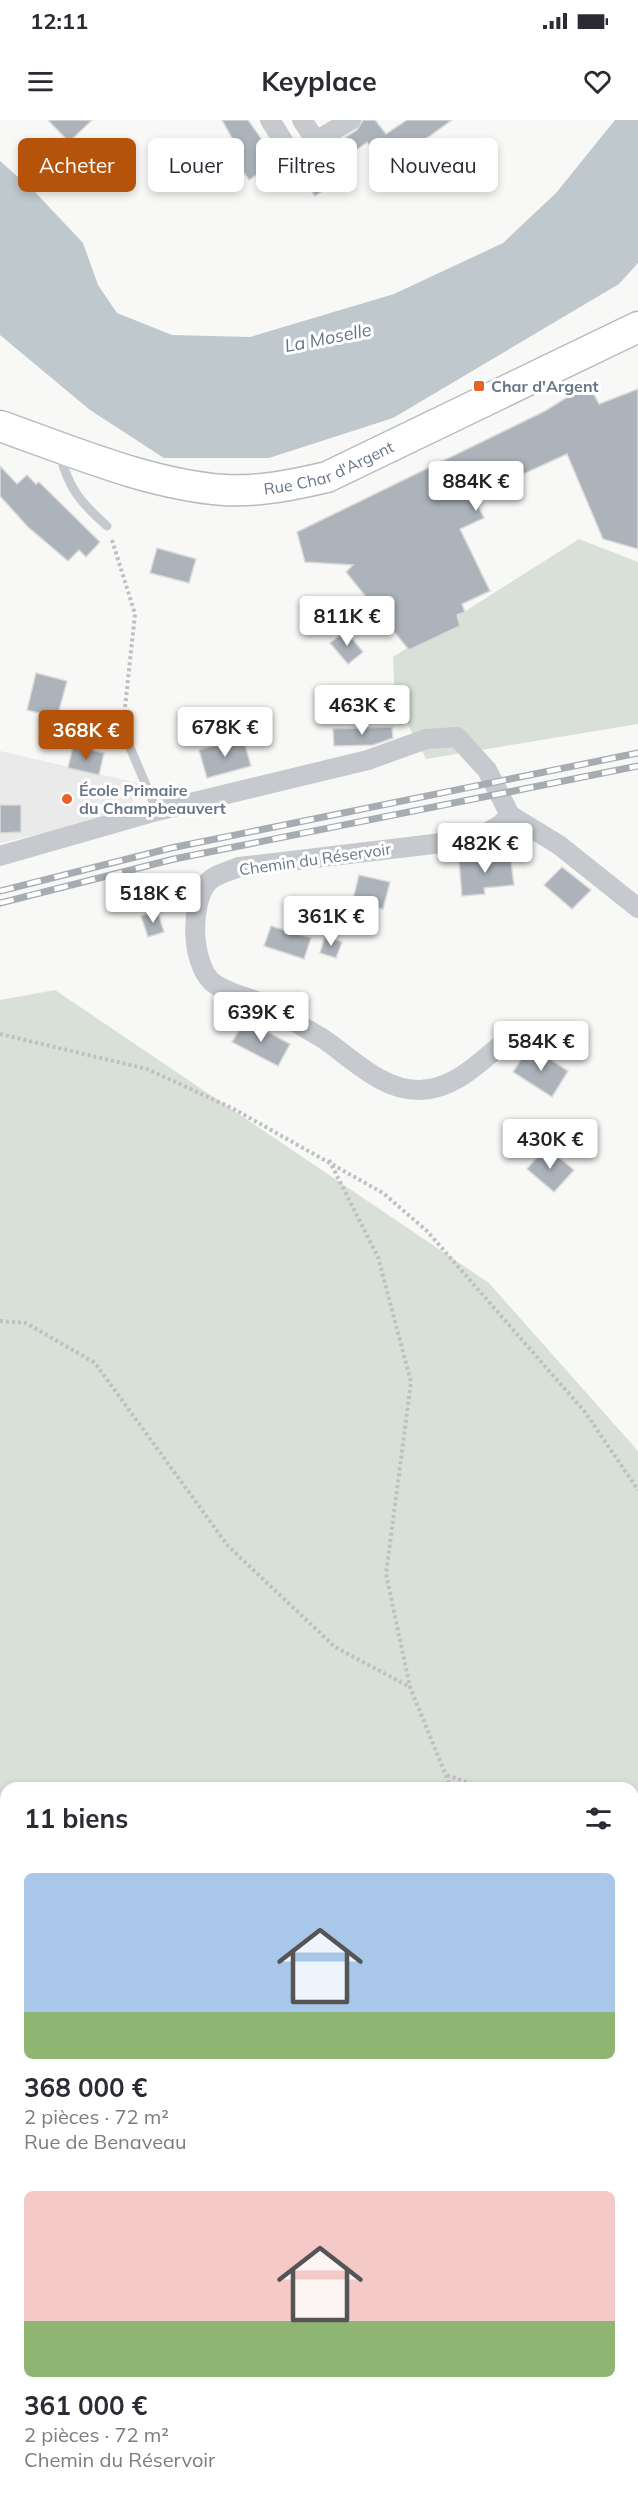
<!DOCTYPE html>
<html lang="fr">
<head>
<meta charset="utf-8">
<style>
  :root { --surface:#fff; --page:#f7f7f7; --text:#2b2b33; --muted:#7c7c81; --accent:#b45309 }
  body { margin:0; font-family:Mulish,sans-serif; background:var(--page); color:var(--text); height:100vh; display:flex; flex-direction:column; font-size:22px; white-space:nowrap }
  * { box-sizing:border-box; margin:0 }
  p { font-size:20px; color:var(--muted) }
  .icon { flex:none; width:33px; height:33px; fill:none; stroke:currentColor; stroke-width:2; stroke-linecap:round; stroke-linejoin:round }
  .map { position:relative; flex:1; overflow:hidden }
  .side { position:absolute; left:0px; top:1662px; width:639px; height:722px; display:flex; flex-direction:column; background:var(--surface); border-radius:18px 18px 0 0; box-shadow:0 3px 9px #0003 }
  .side>* { flex:none }
  .hud { position:absolute; left:18px; top:18px; width:603px; height:54px; display:flex; gap:12px }
  .price { position:absolute; translate:-50% -51px; padding:0 14px; border-radius:6px; background:#fff; color:#222; font-size:20px; line-height:39px; filter:drop-shadow(0 2px 3px #0008) }
  .price::after { content:''; position:absolute; left:50%; top:36px; width:18px; height:14px; margin-left:-9px; background:inherit; clip-path:polygon(0 0,100% 0,50% 100%) }
  .price.active { background:var(--accent); color:#fff }
  ul { padding:0; list-style:none }
  li { display:grid; align-content:center; gap:12px; height:318px; padding:0 24px }
  li span { display:grid; place-items:center; height:186px; border-radius:9px; color:#555 }
  li>.icon { margin-inline-start:auto }
  span .icon { width:108px; height:108px; fill:#fffc; stroke-width:1 }
  li b { font-size:26px }
  h2 { display:flex; justify-content:space-between; align-items:center; height:72px; padding:0 24px; font-size:26px }
  .pill { padding:0 21px; border-radius:9px; background:var(--surface); box-shadow:0 3px 9px #0003; font-size:21px; line-height:54px }
  .pill.active { background:var(--accent); color:#fff }
  .status { display:flex; justify-content:space-between; align-items:center; height:42px; padding:0 30px; background:var(--surface); direction:ltr }
  .status svg { height:16px; fill:currentColor }
  header { display:flex; justify-content:space-between; align-items:center; height:78px; padding:0 24px; background:var(--surface); font-size:27px; font-weight:700 }
  .map>svg:first-child { display:block }
</style>
</head>
<body>
<div class="status"><b>12:11</b><svg viewBox="0 0 49 12"><path d="M0 12V9h3v3zM5 12V6h3v6zM10 12V3h3v9zM15 12V0h3v12zM26 1h20v11H26zM47 4h2v5h-2z"/></svg></div>
<header><svg class="icon" aria-label="menu" viewBox="0 0 24 24"><path d="M4 6h16M4 12h16M4 18h16"/></svg>Keyplace<svg class="icon" aria-label="heart" viewBox="0 0 24 24"><path d="M12 20l-8-8c-3-5 5-10 8-4 3-6 11-1 8 4z"/></svg></header>
<div class="map">
<svg width="638" height="2383" viewBox="0 0 638 2383">
  <rect width="100%" height="100%" fill="#f8f9f6"/>
  <polygon fill="#e9eae9" points="0,631 138,663 129,694 0,723"/>
  <g fill="#d9e0d7" fill-rule="evenodd">
    <polygon points="579,419 638,442 638,604 426,639 395,580 393,537"/>
    <path d="M55,870L489,1163L638,1331V2383H0V880ZM6,1668H633V2378H6Z"/>
  </g>
  <polygon fill="#bec8cd" points="615,0 638,0 638,143 619,164 393,298 269,338 164,338 90,290 0,215 0,41 35,72 83,123 98,165 117,193 172,215 250,217 394,174 503,123 556,73"/>
  <g fill="#acb3ba" stroke="#dadad8" stroke-width="1.5">
    <polygon points="48,0 92,0 69,22"/>
    <polygon points="222,0 248,0 277,41 249,60 231,34 238,29"/>
    <polygon points="363,0 375,0 386,14 407,0 452,0 402,36 399,33 383,45 367,22 337,45 345,56 315,76 307,65 298,71 287,54 357,10"/>
    <polygon points="580,269 582,273 591,269 599,284 638,269 638,429 603,419 567,334 521,355 516,345 469,368 484,398 460,409 490,471 462,484 465,492 457,495 460,506 409,530 346,452 353,445 305,442 297,412 545,291"/>
    <polygon points="0,346 17,364 27,355 36,364 39,362 100,422 86,437 79,430 68,441 28,407 0,376"/>
    <polygon points="157,428 196,439 189,463 150,453"/>
    <polygon points="346,511 363,532 348,544 330,523"/>
    <polygon points="36,553 67,561 57,598 27,590"/>
    <polygon points="392,607 393,618 373,625 334,626 333,609"/>
    <polygon points="243,618 251,646 207,658 199,630"/>
    <polygon points="73,626 104,633 99,655 68,648"/>
    <polygon points="0,685 21,685 21,712 0,713"/>
    <polygon points="510,734 514,765 484,768 485,774 462,776 459,740"/>
    <polygon points="562,747 591,770 572,789 544,765"/>
    <polygon points="359,755 390,762 383,789 353,779"/>
    <polygon points="157,790 164,812 148,817 141,796"/>
    <polygon points="271,806 311,818 304,839 264,826"/>
    <polygon points="325,816 342,822 336,838 320,833"/>
    <polygon points="245,900 290,924 278,946 232,922"/>
    <polygon points="530,926 568,951 552,977 513,952"/>
    <polygon points="546,1027 574,1050 554,1072 527,1049"/>
  </g>
  <g fill="none" stroke-linecap="round" stroke-linejoin="round">
    <defs>
      <g id="primary">
        <path id="s1" d="M0,306C72,331 147,364 224,370C259,372 293,365 327,357L638,207"/>
      </g>
    </defs>
    <use href="#primary" stroke="#b7bbc0" stroke-width="33"/>
    <g stroke="#bec0c3" stroke-width="4" stroke-dasharray="3 3" stroke-linecap="butt">
      <polyline points="112,420 135,494 123,606"/>
      <polyline points="0,914 147,949 232,988 383,1073 427,1111 585,1292 638,1370"/>
      <polyline points="329,1040 378,1137 411,1262 386,1454 410,1567 451,1668"/>
      <polyline points="0,1201 26,1203 95,1243 228,1426 335,1527 410,1567"/>
      <polyline points="447,1655 483,1668"/>
      <polyline points="0,1930 6,1938"/>
      <polyline points="600,2378 600,2383"/>
      <polyline points="107,2383 108,2378"/>
      <polyline points="179,2383 185,2378"/>
    </g>
    <g stroke="#c6c9cd" stroke-width="9">
      <path d="M60,335C69,369 81,383 107,406"/>
      <polyline points="126,618 157,691"/>
    </g>
    <g stroke="#c6c9cd" stroke-width="20">
      <polyline points="270,0 292,35 316,21 302,0"/>
      <polyline points="316,21 351,0"/>
      <path d="M510,695L500,705L476,719L239,747C230,751 213,755 207,763C190,785 191,842 212,862C225,873 243,875 258,882C280,892 301,906 322,918C352,938 382,971 420,970C458,969 484,937 512,916"/>
      <polyline points="510,695 559,725 638,788"/>
      <polyline points="0,736 157,691 368,640 426,619 457,617 487,650 510,695"/>
    </g>
    <use href="#primary" stroke="#fff" stroke-width="30"/>
    <defs>
      <g id="rail">
        <polyline points="0,771 171,728 638,633"/>
        <polyline points="0,783 174,739 638,646"/>
      </g>
    </defs>
    <use href="#rail" stroke="#a6acb2" stroke-width="7"/>
    <use href="#rail" stroke="#fff" stroke-width="4.5" stroke-dasharray="14" stroke-linecap="butt"/>
  </g>
  <g fill="#e76227" stroke="#fff" stroke-width="2">
    <rect x="473" y="260" width="12" height="12" rx="3"/>
    <circle cx="67" cy="679" r="6"/>
  </g>
  <g text-anchor="middle" stroke-width="6" stroke-linejoin="round" paint-order="stroke">
    <g font-size="16" font-weight="bold" fill="#677688" stroke="#fff" text-anchor="start">
      <text x="491" y="272">Char d'Argent</text>
      <text x="79" y="676">École Primaire<tspan x="79" dy="18">du Champbeauvert</tspan></text>
    </g>
    <g font-size="16" fill="#677688" stroke="#fff">
      <text dy="6" stroke="none"><textPath href="#s1" startOffset="342">Rue Char d'Argent</textPath></text>
      <text transform="translate(315 739) rotate(-8)" y="6">Chemin du Réservoir</text>
    </g>
    <g font-size="18" font-style="italic" fill="#637783" stroke="#fff">
      <text transform="translate(328 218) rotate(-11)" y="6">La Moselle</text>
    </g>
  </g>
</svg>
<b class="price" style="left:476px;top:392px">884K €</b>
<b class="price" style="left:347px;top:527px">811K €</b>
<b class="price" style="left:362px;top:616px">463K €</b>
<b class="price" style="left:225px;top:638px">678K €</b>
<b class="price active" style="left:86px;top:641px">368K €</b>
<b class="price" style="left:485px;top:754px">482K €</b>
<b class="price" style="left:153px;top:804px">518K €</b>
<b class="price" style="left:331px;top:827px">361K €</b>
<b class="price" style="left:261px;top:923px">639K €</b>
<b class="price" style="left:541px;top:952px">584K €</b>
<b class="price" style="left:550px;top:1050px">430K €</b>
<div class="hud">
<a class="pill active">Acheter</a>
<a class="pill">Louer</a>
<a class="pill">Filtres</a>
<a class="pill">Nouveau</a>
</div>
<section class="side">
<h2>11 biens<svg class="icon" aria-label="filters" viewBox="0 0 24 24"><path d="M4 7h16M4 17h16"/><circle cx="9" cy="7" r="2"/><circle cx="15" cy="17" r="2"/></svg></h2>
<ul>
<li><span style="background:linear-gradient(#a9c7e8 75%,#8fb573 0)"><svg class="icon" aria-label="home" viewBox="0 0 24 24"><path d="M3 11l9-7 9 7M6 9v11h12V9"/></svg></span><div><b>368 000 €</b><p>2 pièces · 72 m²</p><p>Rue de Benaveau</p></div></li>
<li><span style="background:linear-gradient(#f6c9c9 70%,#8fb573 0)"><svg class="icon" aria-label="home" viewBox="0 0 24 24"><path d="M3 11l9-7 9 7M6 9v11h12V9"/></svg></span><div><b>361 000 €</b><p>2 pièces · 72 m²</p><p>Chemin du Réservoir</p></div></li>
</ul>
</section>
</div>
</body>
</html>
